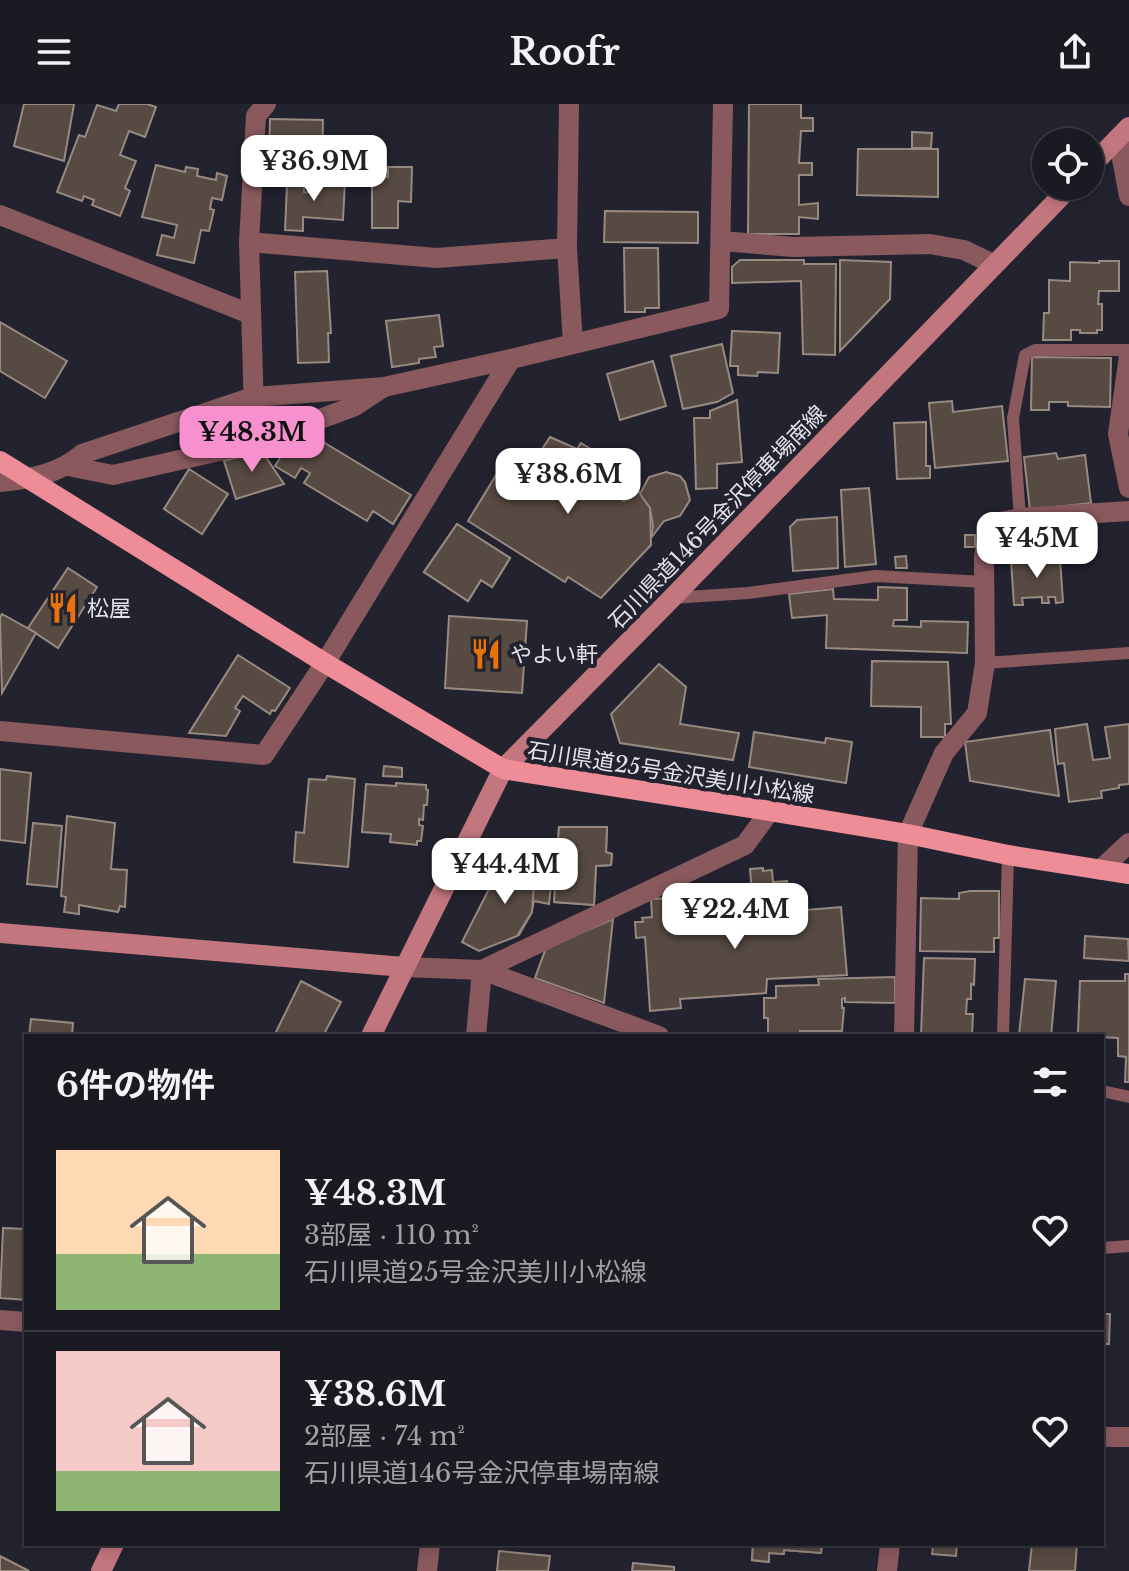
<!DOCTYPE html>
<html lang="ja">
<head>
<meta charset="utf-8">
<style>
  :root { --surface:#1a1a23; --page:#23232b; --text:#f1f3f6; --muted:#9fa1a6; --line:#383841; --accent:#f790cf }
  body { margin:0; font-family:"Libre Baskerville","Noto Sans JP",serif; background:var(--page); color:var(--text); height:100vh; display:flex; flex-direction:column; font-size:30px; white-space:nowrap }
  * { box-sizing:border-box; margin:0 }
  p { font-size:26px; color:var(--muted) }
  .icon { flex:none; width:44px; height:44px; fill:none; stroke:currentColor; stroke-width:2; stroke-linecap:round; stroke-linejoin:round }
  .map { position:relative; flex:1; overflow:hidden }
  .drawer { position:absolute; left:24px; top:930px; width:1080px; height:512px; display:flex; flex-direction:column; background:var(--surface); border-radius:0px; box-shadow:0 4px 12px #0003,0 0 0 2px var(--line) }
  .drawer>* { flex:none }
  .controls { position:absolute; left:1032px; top:24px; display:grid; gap:16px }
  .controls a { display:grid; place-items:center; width:72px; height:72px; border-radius:50%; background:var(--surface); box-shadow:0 4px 12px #0003,0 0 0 2px var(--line); font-size:40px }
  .price { position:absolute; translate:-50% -68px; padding:0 18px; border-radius:16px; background:#fff; color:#222; font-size:26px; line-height:52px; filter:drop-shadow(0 2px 4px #0008) }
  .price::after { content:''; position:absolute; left:50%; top:48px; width:24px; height:18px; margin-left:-12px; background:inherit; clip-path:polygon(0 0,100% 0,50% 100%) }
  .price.active { background:var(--accent); color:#111 }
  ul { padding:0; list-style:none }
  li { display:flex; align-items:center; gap:24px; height:200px; padding:0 32px }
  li+li { border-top:2px solid var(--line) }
  li span { display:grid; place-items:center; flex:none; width:224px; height:160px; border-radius:0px; color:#555 }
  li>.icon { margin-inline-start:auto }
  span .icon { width:96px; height:96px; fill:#fffc; stroke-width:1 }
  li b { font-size:34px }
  h2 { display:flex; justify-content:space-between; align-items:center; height:96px; padding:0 32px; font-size:34px }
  header { display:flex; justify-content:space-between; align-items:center; height:104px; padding:0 32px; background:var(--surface); font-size:36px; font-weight:800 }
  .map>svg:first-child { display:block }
</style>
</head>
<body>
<header><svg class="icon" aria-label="menu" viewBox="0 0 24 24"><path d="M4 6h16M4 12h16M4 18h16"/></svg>Roofr<svg class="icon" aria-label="share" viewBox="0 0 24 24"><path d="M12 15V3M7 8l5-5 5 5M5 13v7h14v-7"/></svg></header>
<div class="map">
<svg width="1129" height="1467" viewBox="0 0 1129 1467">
  <rect width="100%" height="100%" fill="#22232f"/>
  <g fill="#574a42" stroke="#988981" stroke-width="2">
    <polygon points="24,0 74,0 64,57 14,42"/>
    <polygon points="119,0 147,0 156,3 145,33 129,27 120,51 136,57 125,84 130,87 120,112 92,101 94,96 84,92 82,97 57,88 79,31 85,33 97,1 116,7"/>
    <polygon points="749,0 801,0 801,14 813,14 813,27 801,27 799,59 812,59 812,71 799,71 799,101 818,99 818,115 799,113 799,130 748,130"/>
    <polygon points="270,15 323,16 322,56 269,55"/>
    <polygon points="912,28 932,29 931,44 912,44"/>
    <polygon points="858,45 938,45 938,93 857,91"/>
    <polygon points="156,61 185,68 186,63 198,65 197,72 216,76 217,69 227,72 222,96 212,94 210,105 214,106 209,127 201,126 194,159 157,151 162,131 174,134 177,121 142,113"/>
    <polygon points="388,63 412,63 411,98 398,97 398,124 372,124 372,72 388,73"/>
    <polygon points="317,75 345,77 343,116 303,113 303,127 285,126 287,81 304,82 304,88 316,89"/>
    <polygon points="605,107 698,108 698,139 604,138"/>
    <polygon points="624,144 658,144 659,204 645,204 645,208 625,208"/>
    <polygon points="740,156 804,156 804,160 836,160 835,251 803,250 801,177 732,179 732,163"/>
    <polygon points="840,156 891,158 890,195 840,247"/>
    <polygon points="1099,157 1119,157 1119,187 1099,187 1098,200 1102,200 1102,226 1097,226 1097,229 1080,229 1080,226 1071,226 1071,236 1043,236 1044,209 1049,209 1049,176 1070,177 1070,158 1099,159"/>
    <polygon points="327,167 331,229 328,229 329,258 298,259 295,168"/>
    <polygon points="439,211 443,242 434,243 436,253 419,255 419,259 392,263 386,217"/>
    <polygon points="0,218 67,257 45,294 0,267"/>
    <polygon points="732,227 780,229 778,269 758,268 757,272 738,271 738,262 730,262"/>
    <polygon points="722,240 733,289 717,298 683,305 671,252"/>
    <polygon points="1032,253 1111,254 1110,303 1068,302 1068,298 1049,298 1049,306 1031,306"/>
    <polygon points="653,257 666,302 620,316 607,270"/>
    <polygon points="737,296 742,358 717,360 717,384 696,385 694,314 710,314 710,307"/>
    <polygon points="952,297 953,308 1002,302 1008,357 935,364 929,299"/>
    <polygon points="926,318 926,362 930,362 930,374 897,375 894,319"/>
    <polygon points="310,330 411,391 393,420 373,407 367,417 304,379 310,369 301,364 295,374 275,362 290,338 301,345"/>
    <polygon points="550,333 577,345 581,339 597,349 595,355 628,377 618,393 624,397 634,383 650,399 651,441 601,494 568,473 565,478 468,417 509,350 529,365"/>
    <polygon points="261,346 284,380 236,395 224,357"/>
    <polygon points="1056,349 1058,355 1085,351 1091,399 1030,406 1024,353"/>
    <polygon points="189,365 228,390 202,430 164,405"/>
    <polygon points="666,368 680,372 685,378 690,396 680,412 664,417 651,434 653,422 650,404 640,390 649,373"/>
    <polygon points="869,384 876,460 845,463 841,386"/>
    <polygon points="837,413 838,464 793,467 790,423 797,416"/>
    <polygon points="457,420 510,454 492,483 481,476 468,497 424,468"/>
    <polygon points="457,420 510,454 492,483 481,476 468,497 424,468"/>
    <polygon points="1054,425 1060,453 995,454 995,434 1000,427"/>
    <rect x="965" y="431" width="10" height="12"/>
    <polygon points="906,452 907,464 896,464 895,453"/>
    <polygon points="1060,455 1063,498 1056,499 1055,493 1048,493 1049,499 1042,499 1042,493 1022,494 1023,501 1014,501 1011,457"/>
    <polygon points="68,464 97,483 58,544 28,524"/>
    <polygon points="878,483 907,484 907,516 894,516 893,522 921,523 921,517 968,518 967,549 826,544 827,511 792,514 789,490 833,485 834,495 878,496"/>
    <polygon points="2,510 36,529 2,589 0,514"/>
    <polygon points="449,512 527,517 522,589 445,584"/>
    <polygon points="238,551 290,584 275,607 272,606 270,610 243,592 235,604 240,607 226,632 189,629"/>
    <polygon points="872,557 948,558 951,620 945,620 945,633 921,633 921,603 871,602"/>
    <polygon points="659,560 686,583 680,620 739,629 733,656 620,639 611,610"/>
    <polygon points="1087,620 1093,656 1110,654 1105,623 1129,620 1129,680 1119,681 1119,684 1101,687 1102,694 1069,698 1064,659 1058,660 1055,625"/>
    <polygon points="1050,626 1059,692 970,677 965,638"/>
    <polygon points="754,628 825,639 826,634 852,638 846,679 749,663"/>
    <polygon points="384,662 402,664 402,673 383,672"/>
    <polygon points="0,665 31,669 25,739 0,736"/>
    <polygon points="327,672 355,675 348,763 294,758 296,728 304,729 309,675 326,676"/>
    <polygon points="396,679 426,681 426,685 428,686 427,701 424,701 423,716 419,715 419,721 423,722 421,737 417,737 417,741 390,738 391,730 362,728 366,680 396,682"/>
    <polygon points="67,712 115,719 111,765 127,766 125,803 120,802 118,808 79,801 79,810 64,808 66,793 61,792"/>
    <polygon points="33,719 62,722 57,783 27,780"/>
    <polygon points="559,723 607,723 606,748 612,750 611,761 596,762 594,801 554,798"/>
    <polygon points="559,723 607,723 606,748 612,750 611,761 596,762 594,801 554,798"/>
    <polygon points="555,744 549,800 534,797 531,810 519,831 480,846 464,837 491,783 523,748 537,751"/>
    <polygon points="524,749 536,751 532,808 517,832 479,847 462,838 491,781"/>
    <polygon points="763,764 763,767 772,766 773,778 787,777 789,797 753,801 750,765"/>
    <polygon points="970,787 999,787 999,834 994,834 994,848 920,847 921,794 959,795 959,789"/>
    <polygon points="688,793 690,808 700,808 700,815 841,803 847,871 767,875 766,889 680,895 681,904 650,907 645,833 636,834 635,818 643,818 642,814 652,813 651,795"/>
    <polygon points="613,815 604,899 535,874 546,844"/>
    <polygon points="1085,832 1128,835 1129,857 1084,854"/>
    <polygon points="924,854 975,855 974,881 971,880 971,895 967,895 966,910 973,910 972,932 921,931"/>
    <polygon points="1125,870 1129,870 1129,978 1125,978 1126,953 1118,952 1118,934 1079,932 1078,928 1080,877 1125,877"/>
    <polygon points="895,873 895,899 845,898 845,894 842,895 842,904 844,904 842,927 800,927 800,932 768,932 768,914 764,914 764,894 776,894 776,882 819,881 818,875"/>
    <polygon points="1025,875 1056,877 1051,932 1019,931"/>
    <polygon points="301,877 341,898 323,932 274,932"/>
    <polygon points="31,915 73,919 72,932 29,932"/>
    <polygon points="3,1124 26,1125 26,1196 0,1194"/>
    <polygon points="1102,1210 1110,1210 1109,1240 1102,1240"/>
    <polygon points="753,1440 822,1440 821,1449 784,1446 784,1450 769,1449 769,1458 752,1456"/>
    <polygon points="753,1440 822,1440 821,1449 784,1446 784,1450 769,1449 769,1458 752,1456"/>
    <polygon points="908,1440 957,1440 956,1452 932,1450 933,1442"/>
    <polygon points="1032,1440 1077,1440 1075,1467 1029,1467"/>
    <polygon points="499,1447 550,1452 548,1467 497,1467"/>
    <polygon points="0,1452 29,1467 0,1467"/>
    <polygon points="633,1459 674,1463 674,1467 632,1467"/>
  </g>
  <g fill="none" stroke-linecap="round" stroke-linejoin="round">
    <g stroke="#89595e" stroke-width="12">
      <polyline points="1020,414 1013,314 1025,251 1035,246 1129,246"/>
      <polyline points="672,494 748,489 876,472 984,478"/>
      <polyline points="985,559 1129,549"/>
      <polyline points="1003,932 1008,751"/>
      <polyline points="1102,987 1129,993"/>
      <polyline points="1102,1144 1129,1142"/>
    </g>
    <g stroke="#89595e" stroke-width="20">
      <polyline points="569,0 567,144 573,240"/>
      <polyline points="1118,34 1129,92"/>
      <polyline points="0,111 250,210"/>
      <polyline points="722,137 793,143 930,140 964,146 993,160"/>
      <polyline points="249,138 437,154 567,144"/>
      <polyline points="1129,252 1118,330 1129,384"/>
      <polyline points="255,339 249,138 256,12 266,0"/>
      <polyline points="68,362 113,371 255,339 355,302 384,283"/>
      <path d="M0,378C30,375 59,370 82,350L253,293L384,283L511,255"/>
      <polyline points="0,627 264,651 325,559 511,255 719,205 723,0"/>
      <polyline points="1100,766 1129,739"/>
      <polyline points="404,863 482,866 659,932"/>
      <polyline points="482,866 745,741 770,707"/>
      <polyline points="476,932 482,866"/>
      <polyline points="904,932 908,730 944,649 977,609 985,559 984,453 990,420 1020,414 1129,407"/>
      <polyline points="0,1216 26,1218"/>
      <polyline points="1102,1333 1129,1333"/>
      <polyline points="427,1467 430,1440"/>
      <polyline points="887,1467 890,1440"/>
    </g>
    <g stroke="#c2767e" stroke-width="20">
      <polyline points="1090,63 1129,23"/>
      <polyline points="0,829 404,863"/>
      <polyline points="371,932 503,665 672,494 1071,82"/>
      <polyline points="101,1467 114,1440"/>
    </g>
    <polyline stroke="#ee8c97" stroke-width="20" points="0,357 325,559 503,665 770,707 908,730 1008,751 1129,770"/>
  </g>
  <defs>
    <symbol id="restaurant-bare" viewBox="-9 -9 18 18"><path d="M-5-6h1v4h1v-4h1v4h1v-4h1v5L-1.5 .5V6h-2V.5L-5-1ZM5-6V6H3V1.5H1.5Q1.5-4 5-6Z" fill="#e8710a" stroke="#22232f" stroke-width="2.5" paint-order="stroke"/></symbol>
  </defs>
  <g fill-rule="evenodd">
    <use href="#restaurant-bare" x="41" y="482" width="44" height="44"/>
    <use href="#restaurant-bare" x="464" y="528" width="44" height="44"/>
  </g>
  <g text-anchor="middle" stroke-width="8" stroke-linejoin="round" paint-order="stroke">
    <g font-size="22" fill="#e2e3eb" stroke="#22232f">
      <text transform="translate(717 413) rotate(-46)" y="8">石川県道146号金沢停車場南線</text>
      <text transform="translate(671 668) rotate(9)" y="8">石川県道25号金沢美川小松線</text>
    </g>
    <g font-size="22" fill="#e2e3eb" stroke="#22232f" text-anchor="start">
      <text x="87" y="512">松屋</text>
      <text x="510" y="558">やよい軒</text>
    </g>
  </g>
</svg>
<div class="controls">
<a><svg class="icon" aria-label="locate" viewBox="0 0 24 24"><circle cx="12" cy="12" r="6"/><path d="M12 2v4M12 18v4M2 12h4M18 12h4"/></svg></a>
</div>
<b class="price" style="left:314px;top:99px">¥36.9M</b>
<b class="price active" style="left:252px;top:370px">¥48.3M</b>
<b class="price" style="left:568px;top:412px">¥38.6M</b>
<b class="price" style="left:1037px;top:476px">¥45M</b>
<b class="price" style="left:505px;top:802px">¥44.4M</b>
<b class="price" style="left:735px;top:847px">¥22.4M</b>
<section class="drawer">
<h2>6件の物件<svg class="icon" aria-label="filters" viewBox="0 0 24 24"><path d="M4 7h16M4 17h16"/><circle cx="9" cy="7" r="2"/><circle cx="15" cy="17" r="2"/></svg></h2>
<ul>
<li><span style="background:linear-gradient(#ffd9b3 65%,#8fb573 0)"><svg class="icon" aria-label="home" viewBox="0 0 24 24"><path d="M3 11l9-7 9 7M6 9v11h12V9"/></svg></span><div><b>¥48.3M</b><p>3部屋 · 110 m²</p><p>石川県道25号金沢美川小松線</p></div><svg class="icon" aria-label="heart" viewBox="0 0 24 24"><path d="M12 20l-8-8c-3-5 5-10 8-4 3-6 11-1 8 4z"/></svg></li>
<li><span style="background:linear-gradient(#f6c9c9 75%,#8fb573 0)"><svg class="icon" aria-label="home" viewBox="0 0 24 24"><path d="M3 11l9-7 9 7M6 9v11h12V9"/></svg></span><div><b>¥38.6M</b><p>2部屋 · 74 m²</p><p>石川県道146号金沢停車場南線</p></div><svg class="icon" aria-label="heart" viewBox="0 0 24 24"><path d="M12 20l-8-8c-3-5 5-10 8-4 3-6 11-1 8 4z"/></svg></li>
</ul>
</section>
</div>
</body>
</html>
